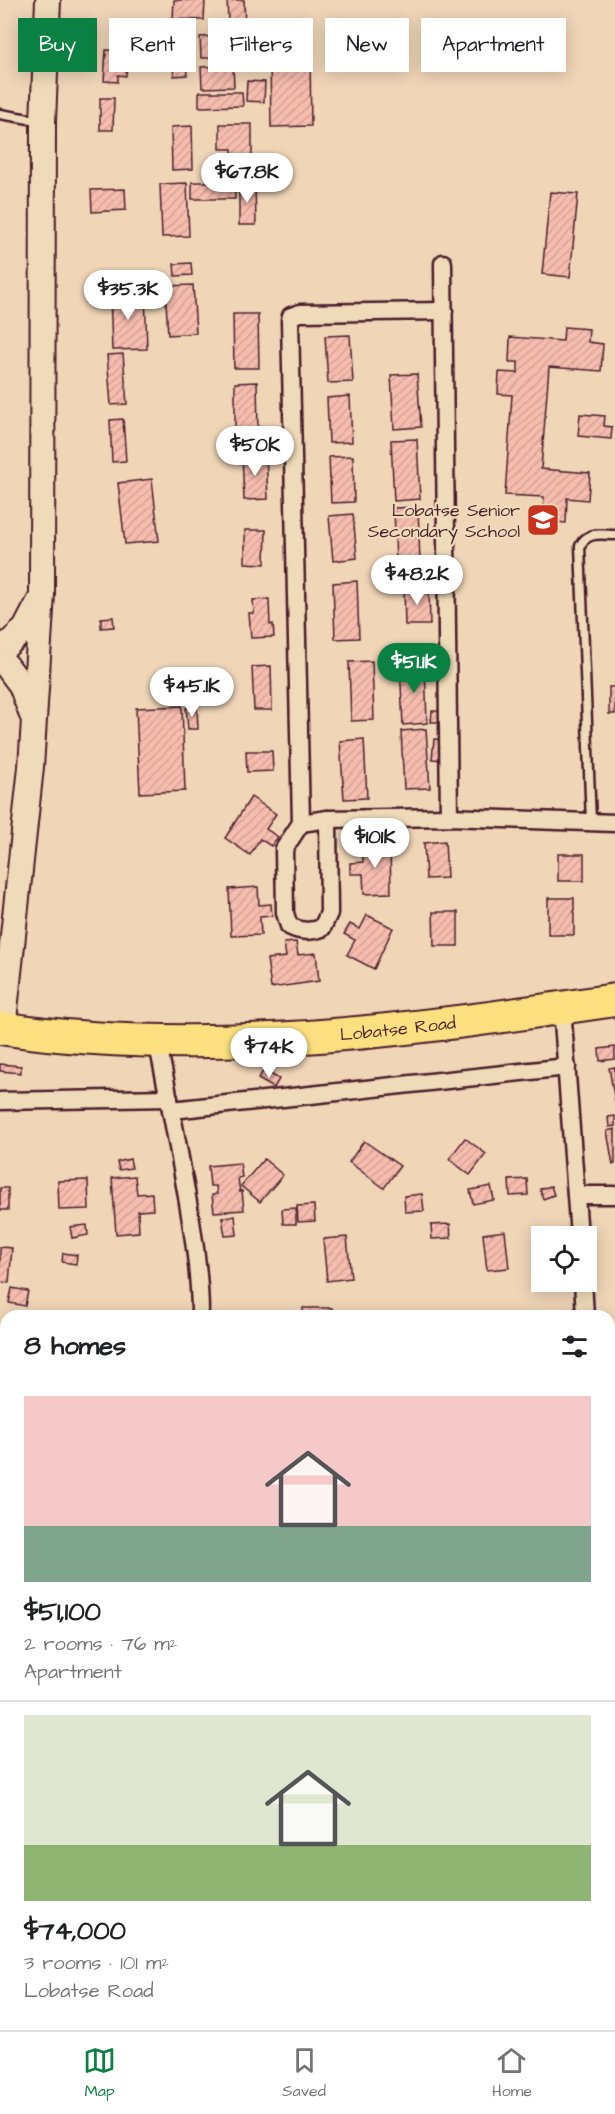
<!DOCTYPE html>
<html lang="en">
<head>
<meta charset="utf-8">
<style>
  :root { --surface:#fff; --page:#f6f6f6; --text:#202124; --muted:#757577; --line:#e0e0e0; --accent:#0b8043 }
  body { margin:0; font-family:"Architects Daughter",sans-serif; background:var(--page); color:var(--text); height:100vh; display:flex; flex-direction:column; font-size:22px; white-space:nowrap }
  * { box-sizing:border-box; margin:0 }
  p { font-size:20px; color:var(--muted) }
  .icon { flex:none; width:33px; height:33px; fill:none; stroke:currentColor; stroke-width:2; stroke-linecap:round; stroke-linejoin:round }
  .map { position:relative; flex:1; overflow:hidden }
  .sheet { position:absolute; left:0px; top:1310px; width:615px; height:722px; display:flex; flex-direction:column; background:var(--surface); border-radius:18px 18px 0 0; box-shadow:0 3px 15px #0003 }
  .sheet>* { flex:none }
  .top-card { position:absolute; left:18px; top:18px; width:579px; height:54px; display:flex; gap:12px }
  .controls { position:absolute; left:531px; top:1226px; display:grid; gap:12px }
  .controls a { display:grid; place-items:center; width:66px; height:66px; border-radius:0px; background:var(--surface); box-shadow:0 3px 15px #0003; font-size:30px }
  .price { position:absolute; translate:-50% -51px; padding:0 14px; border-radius:21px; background:#fff; color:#222; font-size:20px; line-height:39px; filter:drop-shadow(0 2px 3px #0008) }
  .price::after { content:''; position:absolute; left:50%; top:36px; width:18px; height:14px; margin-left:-9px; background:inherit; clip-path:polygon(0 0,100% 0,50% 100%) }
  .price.current { background:var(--accent); color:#fff }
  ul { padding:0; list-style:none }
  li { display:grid; align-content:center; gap:12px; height:318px; padding:0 24px }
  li+li { border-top:2px solid var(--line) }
  li span { display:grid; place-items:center; height:186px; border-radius:0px; color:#555 }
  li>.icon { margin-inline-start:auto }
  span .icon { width:108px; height:108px; fill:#fffc; stroke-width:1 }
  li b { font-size:26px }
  h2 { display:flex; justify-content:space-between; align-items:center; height:72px; padding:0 24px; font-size:26px }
  .tag { padding:0 21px; border-radius:0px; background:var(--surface); box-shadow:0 3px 15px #0003; font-size:21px; line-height:54px }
  .tag.current { background:var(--accent); color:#fff }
  .menu { display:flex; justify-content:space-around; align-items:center; height:84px; border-top:2px solid var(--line); background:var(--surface); font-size:16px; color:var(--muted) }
  .menu a { display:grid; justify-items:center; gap:3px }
  .menu .current { color:var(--accent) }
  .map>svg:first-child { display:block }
</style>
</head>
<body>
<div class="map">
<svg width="615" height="2030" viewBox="0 0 615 2030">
  <defs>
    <pattern id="building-hatch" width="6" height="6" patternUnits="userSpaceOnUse" patternTransform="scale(1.5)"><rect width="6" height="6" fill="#f6bdae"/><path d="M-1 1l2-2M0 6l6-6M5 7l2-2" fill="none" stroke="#d4a296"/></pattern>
  </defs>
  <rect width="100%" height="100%" fill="#f0d5b7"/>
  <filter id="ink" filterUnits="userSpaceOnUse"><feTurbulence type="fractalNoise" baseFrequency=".0167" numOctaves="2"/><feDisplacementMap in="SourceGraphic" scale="12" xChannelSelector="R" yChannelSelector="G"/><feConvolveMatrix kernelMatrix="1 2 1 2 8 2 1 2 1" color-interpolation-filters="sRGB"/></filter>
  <g filter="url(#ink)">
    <g fill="url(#building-hatch)" stroke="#4a1f2b" stroke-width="1.5">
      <polygon points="174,0 205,0 204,20 173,19"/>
      <polygon points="227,0 244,0 246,58 230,59"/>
      <polygon points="218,36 218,58 201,58 200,37"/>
      <polygon points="184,42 187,75 174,76 170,43"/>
      <polygon points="106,50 128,51 126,76 118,75 118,82 104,81"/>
      <polygon points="310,57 311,126 271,127 270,58"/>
      <polygon points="233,66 234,87 202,88 201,67"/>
      <polygon points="247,81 265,82 264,102 246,101"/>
      <polygon points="199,92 242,92 243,106 199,107"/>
      <polygon points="100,98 114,98 113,130 100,130"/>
      <polygon points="220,124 252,124 252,168 232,168 232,149 220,149"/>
      <polygon points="192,126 193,169 172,170 171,127"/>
      <polygon points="192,182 234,182 235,199 192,199"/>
      <polygon points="239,182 255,182 256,225 239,225"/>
      <polygon points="187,183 189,236 162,237 160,184"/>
      <polygon points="125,189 126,210 92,212 91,190"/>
      <polygon points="550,192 578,194 570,277 542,274"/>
      <polygon points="191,263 192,275 175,276 174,264"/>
      <polygon points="193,285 196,333 168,335 165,286"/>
      <polygon points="145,292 147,349 112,350 110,293"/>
      <polygon points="233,314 258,314 259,368 234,368"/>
      <polygon points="564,327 589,329 588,342 603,344 601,371 549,367 541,469 590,473 588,500 567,498 566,523 542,521 544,497 505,495 512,395 498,394 499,372 518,373 518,362 509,362 510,337 563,341"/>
      <polygon points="350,335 353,382 328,383 325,336"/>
      <polygon points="123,354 127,404 111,405 107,355"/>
      <polygon points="417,374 421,427 394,429 391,375"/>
      <polygon points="257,382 258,430 235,430 235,383"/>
      <polygon points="350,396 352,442 329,443 327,398"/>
      <polygon points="580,414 605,416 604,426 612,427 611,439 578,436"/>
      <polygon points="123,419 126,461 112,462 110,420"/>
      <polygon points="417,439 420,499 394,501 391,440"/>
      <polygon points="266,454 268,499 244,500 242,455"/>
      <polygon points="353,456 354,502 331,503 329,457"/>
      <polygon points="152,479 159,541 125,544 118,483"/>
      <polygon points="418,507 420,563 396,564 394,508"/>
      <polygon points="353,514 357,558 333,561 329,516"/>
      <polygon points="245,530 266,530 265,564 245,563"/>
      <polygon points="357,581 359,638 335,639 333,583"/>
      <polygon points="404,588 429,588 430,625 405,625"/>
      <polygon points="269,599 270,625 273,624 274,637 251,638 249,613 254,613 253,600"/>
      <polygon points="113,617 114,627 101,628 101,618"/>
      <polygon points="372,661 374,720 351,721 349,662"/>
      <polygon points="425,663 427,723 403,725 400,664"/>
      <polygon points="271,666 272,710 254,710 252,667"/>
      <rect x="609" y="687" width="6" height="27"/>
      <polygon points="182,706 185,791 140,793 136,708"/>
      <polygon points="197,707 198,729 188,729 186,708"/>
      <polygon points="432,711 444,711 444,722 431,722"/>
      <polygon points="426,729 430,788 404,789 401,731"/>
      <polygon points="364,739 367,798 344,799 340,741"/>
      <polygon points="434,739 446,740 445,760 432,759"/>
      <polygon points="246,751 272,751 273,771 247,772"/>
      <polygon points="251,797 276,814 266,829 278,837 271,846 260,839 250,855 225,838"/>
      <polygon points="445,841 447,878 426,879 424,843"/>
      <polygon points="390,844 391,893 364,894 363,874 350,874 350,863 363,862 362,845"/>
      <rect x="558" y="854" width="26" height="27"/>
      <polygon points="258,887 259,905 271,904 272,916 260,917 261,935 231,936 229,889"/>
      <rect x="548" y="898" width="26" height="37"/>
      <polygon points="433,912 458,912 458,946 434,946"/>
      <polygon points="367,915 393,928 374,969 347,955 355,940 344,934 350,924 360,929"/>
      <polygon points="296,942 298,955 316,953 319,981 271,988 267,959 286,957 284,943"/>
      <polygon points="615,1047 615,1059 600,1061 599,1049"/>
      <polygon points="0,1064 21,1066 21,1073 0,1071"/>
      <polygon points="615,1067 615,1101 609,1068"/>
      <polygon points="264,1070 279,1079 274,1088 258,1079"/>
      <polygon points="615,1116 615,1126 609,1127 608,1117"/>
      <polygon points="615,1129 615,1164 613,1165 607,1131"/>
      <polygon points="465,1138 486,1154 470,1175 449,1159"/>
      <polygon points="364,1141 400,1166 384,1188 349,1162"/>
      <polygon points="130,1159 132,1168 119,1170 117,1162"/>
      <polygon points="264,1159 283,1175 260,1202 241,1186"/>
      <polygon points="240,1163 242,1177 238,1178 240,1192 242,1191 244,1210 214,1212 212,1195 217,1194 216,1186 210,1186 208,1166"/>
      <polygon points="135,1176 137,1194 152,1193 153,1210 138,1211 139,1232 116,1234 112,1178"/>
      <polygon points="527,1179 528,1195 510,1196 509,1180"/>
      <polygon points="88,1180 89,1209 59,1210 58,1181"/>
      <polygon points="491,1186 494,1200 473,1204 470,1190"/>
      <polygon points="551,1186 554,1195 543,1199 540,1189"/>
      <rect x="0" y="1188" width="8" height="22"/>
      <polygon points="422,1194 424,1211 405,1212 404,1196"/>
      <polygon points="314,1205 315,1221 298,1222 297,1206"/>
      <polygon points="296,1208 296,1224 283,1224 282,1209"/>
      <polygon points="235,1216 237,1235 225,1236 222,1218"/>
      <polygon points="450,1224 451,1238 432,1239 431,1225"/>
      <polygon points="87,1225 88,1235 72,1238 70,1227"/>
      <polygon points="505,1231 509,1268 487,1270 483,1234"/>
      <polygon points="347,1237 351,1278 327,1281 323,1239"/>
      <polygon points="0,1247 12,1248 9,1283 0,1282"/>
      <polygon points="63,1253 77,1255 76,1264 62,1262"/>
      <polygon points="12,1288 28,1291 25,1306 9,1303"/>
      <rect x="303" y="1308" width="29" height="8"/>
      <polygon points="2,1355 6,1355 6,1375 0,1374"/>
      <polygon points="609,1588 615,1588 615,1622 609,1621"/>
      <polygon points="609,1645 615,1645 615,1659 609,1660"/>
    </g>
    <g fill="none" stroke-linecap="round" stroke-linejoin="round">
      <defs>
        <g id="lane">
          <polyline points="0,114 41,121"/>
          <path d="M591,822L580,546C587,531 601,535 615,535"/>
        </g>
        <g id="street">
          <polyline points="443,263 449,817"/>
          <path d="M328,819L329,913L322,928C310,932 301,932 289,926L285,913L284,849L301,823L290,320L291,316L300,313L444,311"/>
          <polyline points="301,823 328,819 449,817 615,823"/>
          <polyline points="562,1008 579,1236"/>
          <path d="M157,1041C168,1091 177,1141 186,1191C193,1232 200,1274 200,1316"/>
          <polyline points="0,1101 169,1098"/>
          <polyline points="172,1110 567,1067"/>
          <polyline points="576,1195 615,1195"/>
          <polyline points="583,1281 585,1316"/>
          <polyline points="0,1441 6,1443"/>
          <polyline points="609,1539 615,1540"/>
        </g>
        <g id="secondary">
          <polyline points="7,645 25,629 39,602"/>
          <polyline points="6,665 21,685 32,715"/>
          <polyline points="3,1029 31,767 42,594 43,122 48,0"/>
        </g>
        <g id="highway">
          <path id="s1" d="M0,1028C205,1059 412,1030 615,1000"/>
        </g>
      </defs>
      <use href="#lane" stroke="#4a1f2b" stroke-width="13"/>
      <use href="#street" stroke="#4a1f2b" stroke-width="21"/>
      <use href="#secondary" stroke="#4a1f2b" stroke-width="28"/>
      <use href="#highway" stroke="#4a1f2b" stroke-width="36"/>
      <use href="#lane" stroke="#efdbb9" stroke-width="8"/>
      <use href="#street" stroke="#efdbb9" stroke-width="16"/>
      <use href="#secondary" stroke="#efdbb9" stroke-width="24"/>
      <use href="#highway" stroke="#fce080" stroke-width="32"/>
    </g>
  </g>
  <defs>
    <symbol id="school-square" viewBox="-11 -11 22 22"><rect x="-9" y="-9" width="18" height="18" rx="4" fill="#c8321e" stroke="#efdbb9"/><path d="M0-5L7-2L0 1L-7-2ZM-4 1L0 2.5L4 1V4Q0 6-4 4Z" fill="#fff"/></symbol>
  </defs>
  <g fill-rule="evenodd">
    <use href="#school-square" x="524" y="501" width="38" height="38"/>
  </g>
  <g text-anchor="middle" stroke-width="4.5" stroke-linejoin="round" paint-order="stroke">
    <g font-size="18" fill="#4a1f2b" stroke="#efdbb9" text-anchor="end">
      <text x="520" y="516">Lobatse Senior<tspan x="520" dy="21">Secondary School</tspan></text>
    </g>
    <g font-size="18" fill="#4a1f2b" stroke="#efdbb9">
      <text dy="6" stroke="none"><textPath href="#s1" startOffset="399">Lobatse Road</textPath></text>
    </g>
  </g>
</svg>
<div class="controls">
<a><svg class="icon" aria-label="locate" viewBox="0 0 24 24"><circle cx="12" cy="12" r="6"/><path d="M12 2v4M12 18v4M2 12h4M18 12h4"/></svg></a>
</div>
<b class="price" style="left:247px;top:204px">$67.8K</b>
<b class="price" style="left:128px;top:321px">$35.3K</b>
<b class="price" style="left:255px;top:477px">$50K</b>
<b class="price" style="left:417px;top:606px">$48.2K</b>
<b class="price current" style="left:414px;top:694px">$51.1K</b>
<b class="price" style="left:192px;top:718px">$45.1K</b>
<b class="price" style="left:375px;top:869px">$101K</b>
<b class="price" style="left:269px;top:1079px">$74K</b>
<div class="top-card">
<a class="tag current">Buy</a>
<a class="tag">Rent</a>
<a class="tag">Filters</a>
<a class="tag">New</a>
<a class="tag">Apartment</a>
</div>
<section class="sheet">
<h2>8 homes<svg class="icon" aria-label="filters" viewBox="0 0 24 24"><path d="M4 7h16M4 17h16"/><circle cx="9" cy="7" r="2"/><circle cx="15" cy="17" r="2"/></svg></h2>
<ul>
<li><span style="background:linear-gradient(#f6c9c9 70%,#7fa58c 0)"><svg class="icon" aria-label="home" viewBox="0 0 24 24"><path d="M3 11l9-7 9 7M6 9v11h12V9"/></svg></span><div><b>$51,100</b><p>2 rooms · 76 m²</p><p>Apartment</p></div></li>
<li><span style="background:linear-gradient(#dfe7d0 70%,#8fb573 0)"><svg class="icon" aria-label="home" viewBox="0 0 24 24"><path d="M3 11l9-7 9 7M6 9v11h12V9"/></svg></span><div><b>$74,000</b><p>3 rooms · 101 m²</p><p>Lobatse Road</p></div></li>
</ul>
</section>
</div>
<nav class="menu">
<a class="current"><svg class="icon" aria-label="map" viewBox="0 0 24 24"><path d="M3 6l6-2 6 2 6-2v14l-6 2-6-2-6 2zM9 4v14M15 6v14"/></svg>Map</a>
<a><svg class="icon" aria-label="saved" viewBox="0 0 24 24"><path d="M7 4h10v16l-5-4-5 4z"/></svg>Saved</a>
<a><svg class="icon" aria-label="home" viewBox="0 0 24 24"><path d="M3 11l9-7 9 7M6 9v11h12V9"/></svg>Home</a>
</nav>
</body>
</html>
